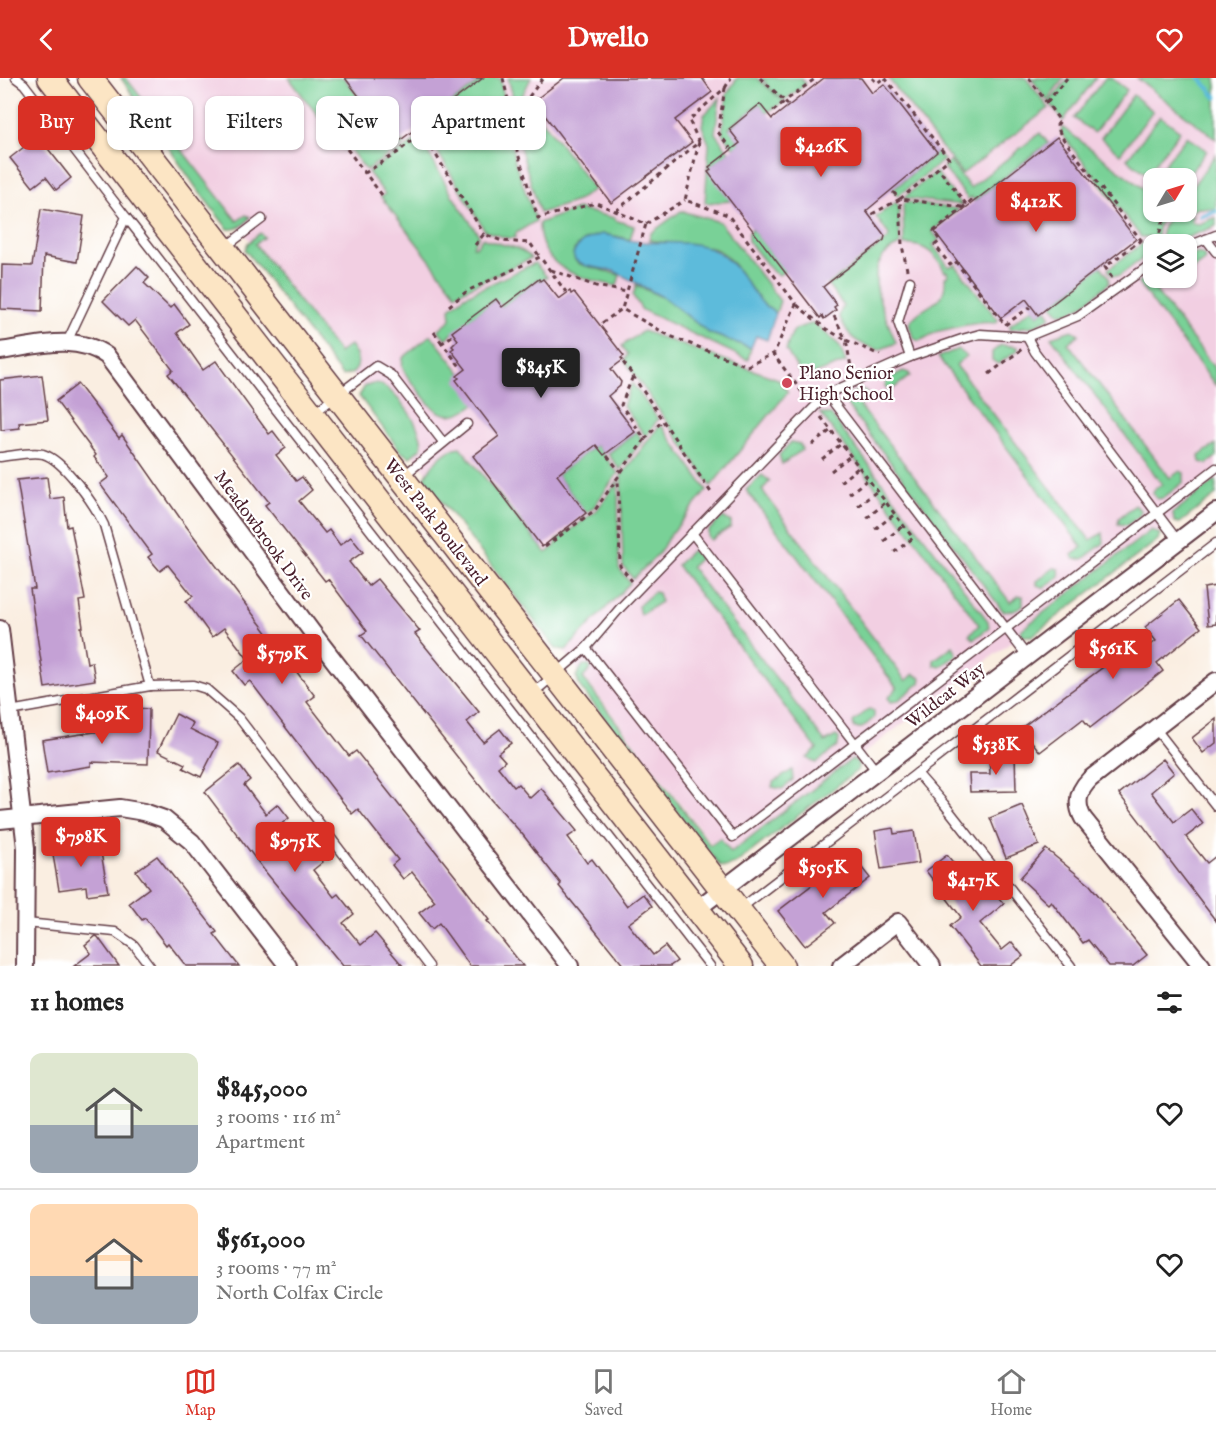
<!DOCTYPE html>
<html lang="en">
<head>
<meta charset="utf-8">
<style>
  :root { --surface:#fff; --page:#f6f6f6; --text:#222; --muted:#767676; --line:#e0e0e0; --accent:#d93025 }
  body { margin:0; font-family:"IM FELL English",serif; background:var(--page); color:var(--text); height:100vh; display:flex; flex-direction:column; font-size:22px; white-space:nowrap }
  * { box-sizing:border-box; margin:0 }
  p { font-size:20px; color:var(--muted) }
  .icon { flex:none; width:33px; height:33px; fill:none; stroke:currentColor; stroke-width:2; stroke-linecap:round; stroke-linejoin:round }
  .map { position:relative; height:888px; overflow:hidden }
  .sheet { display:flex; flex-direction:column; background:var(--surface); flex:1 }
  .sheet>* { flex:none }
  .banner { position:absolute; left:18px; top:18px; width:600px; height:54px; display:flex; gap:12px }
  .needle { width:39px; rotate:52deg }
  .controls { position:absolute; left:1143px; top:90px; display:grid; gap:12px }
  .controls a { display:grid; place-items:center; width:54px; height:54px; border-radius:12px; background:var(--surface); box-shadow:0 2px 4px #0004; font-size:30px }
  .price { position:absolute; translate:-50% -51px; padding:0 14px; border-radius:6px; background:var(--accent); color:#fff; font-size:20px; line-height:39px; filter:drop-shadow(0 2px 3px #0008) }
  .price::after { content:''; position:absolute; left:50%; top:36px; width:18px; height:14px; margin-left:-9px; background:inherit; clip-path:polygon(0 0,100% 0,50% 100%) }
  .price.on { background:#222; color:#fff }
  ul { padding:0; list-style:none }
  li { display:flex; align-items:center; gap:18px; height:150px; padding:0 30px }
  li+li { border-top:2px solid var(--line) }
  li span { display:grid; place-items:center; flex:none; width:168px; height:120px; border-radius:12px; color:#555 }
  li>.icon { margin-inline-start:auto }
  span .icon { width:72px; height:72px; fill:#fffc; stroke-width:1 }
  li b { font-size:26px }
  h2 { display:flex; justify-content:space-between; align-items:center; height:72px; padding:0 30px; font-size:26px }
  .pill { padding:0 21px; border-radius:12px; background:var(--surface); box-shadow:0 2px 4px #0004; font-size:21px; line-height:54px }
  .pill.on { background:var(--accent); color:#fff }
  header { display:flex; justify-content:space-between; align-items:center; height:78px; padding:0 30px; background:var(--accent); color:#fff; font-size:27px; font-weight:800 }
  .dock { display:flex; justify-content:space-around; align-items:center; height:84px; border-top:2px solid var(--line); background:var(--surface); font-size:16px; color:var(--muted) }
  .dock a { display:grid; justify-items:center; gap:3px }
  .dock .on { color:var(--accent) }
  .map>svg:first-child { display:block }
</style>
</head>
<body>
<header><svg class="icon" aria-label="back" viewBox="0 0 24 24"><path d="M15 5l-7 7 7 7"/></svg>Dwello<svg class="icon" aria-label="heart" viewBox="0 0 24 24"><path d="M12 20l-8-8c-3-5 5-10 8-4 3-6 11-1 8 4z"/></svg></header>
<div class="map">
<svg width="1216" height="888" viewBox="0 0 1216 888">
  <rect width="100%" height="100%" fill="#fff"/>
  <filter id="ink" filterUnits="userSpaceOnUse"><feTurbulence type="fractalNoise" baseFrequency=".0167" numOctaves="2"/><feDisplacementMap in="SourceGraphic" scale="12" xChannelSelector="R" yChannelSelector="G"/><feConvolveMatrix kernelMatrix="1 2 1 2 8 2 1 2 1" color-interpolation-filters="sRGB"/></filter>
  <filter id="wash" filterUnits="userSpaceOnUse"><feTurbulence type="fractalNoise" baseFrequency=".008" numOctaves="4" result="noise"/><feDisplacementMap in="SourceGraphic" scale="24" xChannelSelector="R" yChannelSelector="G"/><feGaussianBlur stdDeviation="1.35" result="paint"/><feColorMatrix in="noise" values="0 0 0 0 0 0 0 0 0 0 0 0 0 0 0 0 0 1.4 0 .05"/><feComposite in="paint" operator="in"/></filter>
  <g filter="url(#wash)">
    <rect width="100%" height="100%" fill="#faeee1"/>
    <path fill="#f2cfe2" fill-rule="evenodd" d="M125,0H1216V410L723,781ZM1154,100H1186V134H1154ZM1154,166H1186V200H1154Z"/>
    <g fill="#79d197" stroke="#627861" stroke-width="1.5">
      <path d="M121,0H126L237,143L246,137L250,139C245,147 237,152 228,151L197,111Z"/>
      <polygon points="289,0 344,0 394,65 404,64 405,66 366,92 348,69 344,72"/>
      <polygon points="485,0 500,0 506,28 503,31 427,49 420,48"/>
      <polygon points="508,0 531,0 518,26 515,26"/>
      <polygon points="737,0 757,0 784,24 766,35 760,26 729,50 740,65 734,70 722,55 727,16"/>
      <polygon points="762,0 801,0 806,6 785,22 771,12"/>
      <polygon points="888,0 1026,0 1049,30 962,96"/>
      <polygon points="1031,0 1064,0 1047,22"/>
      <polygon points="1069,0 1096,0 1063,43 1049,24"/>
      <polygon points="1105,0 1111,0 1127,12 1094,55 1074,40"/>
      <polygon points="1137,0 1216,0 1216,61"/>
      <polygon points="1133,17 1153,33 1120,76 1101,60"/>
      <polygon points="720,20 715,55 729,74 709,89 709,94 731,123 705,125 709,66 702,48 704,37"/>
      <polygon points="1160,38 1180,53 1147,96 1127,81"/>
      <polygon points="505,40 509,44 514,82 536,143 516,155 515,160 506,160 485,153 428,58"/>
      <polygon points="543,43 594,111 577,123 540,135 518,62"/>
      <polygon points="1062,49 1153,118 1154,134 1169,134 1159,146 1157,159 1141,159 1061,55"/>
      <polygon points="1040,55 1048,65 974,123 972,119 968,121 943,89 950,83 970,110"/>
      <polygon points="1187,58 1207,73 1186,100 1154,100"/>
      <path d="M420,60L452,117L479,157L473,168L476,169L482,160C499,168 519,166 531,180L456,216L381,119L385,116L368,94Z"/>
      <polygon points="937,74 944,82 898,118 893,112"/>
      <polygon points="1216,76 1216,131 1199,130 1189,134 1190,138 1193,138 1191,141 1192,145 1199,146 1216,139 1216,148 1171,166 1160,166 1163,148 1173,134 1186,134 1187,116"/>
      <polygon points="936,94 962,127 903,120"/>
      <path d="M896,124L899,129L900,167C855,184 885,234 896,265L879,272C855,265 849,260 839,238L843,227L828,207L888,161L889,157L876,139Z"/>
      <path d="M906,124L959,131L932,153L939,162L933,167L949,189L955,186L998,242L996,245C976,243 959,249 939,253C935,254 925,261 919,263L913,260L909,246C919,226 948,230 945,199L948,198L947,193L945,194C937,177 924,165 904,167L903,126Z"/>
      <path d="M577,131L615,140V142L634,148L630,162C609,155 589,153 574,172L575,182L580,186L620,197L617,208C580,201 538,190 539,145Z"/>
      <path d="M681,133L720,144L780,223L776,235C748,221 743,185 715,171C699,164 668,167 649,162L651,155Z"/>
      <polygon points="752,151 785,193 779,197 773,194 748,163 748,156"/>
      <path d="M260,155L264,159L255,166L339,275L350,267C357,276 362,286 353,295L342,298L245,172L248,165Z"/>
      <polygon points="1146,163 1157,163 1151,174 1119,198 1112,197 1108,191"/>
      <polygon points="1197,175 1204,177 1205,183 1187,196 1187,179"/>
      <polygon points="535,185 547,199 540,203 538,201 502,229 495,221 446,261 438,252 451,241 450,230 465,218"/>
      <path d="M1101,188L1109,199V205C1097,215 1075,238 1059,235L1052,227Z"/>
      <polygon points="1153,195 1154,200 1164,200 1167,203 1156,213 1216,292 1216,308 1138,205"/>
      <polygon points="636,207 666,221 709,255 751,270 748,282 642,232 633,218"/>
      <polygon points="1033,230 1038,237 1046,231 1051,239 1034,248 1010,251 1010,247"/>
      <path d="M814,245L839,267L846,284L803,300L786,272C793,249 792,251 814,245Z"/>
      <polygon points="1072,252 1079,256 1068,265 1170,400 1180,393 1184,395 1184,404 1163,420 1157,421 1153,416 1154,412 1162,406 1051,259"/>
      <polygon points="643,253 778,301 788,314 711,408 625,283 628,276 622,268"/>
      <path d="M431,257L461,295L459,300L475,326C446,349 433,332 415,308C408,299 400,293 403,280Z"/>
      <polygon points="1001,267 1018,269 1018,272 998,286 992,282 992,274"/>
      <polygon points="958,271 966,278 956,287 1090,462 1103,455 1104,465 1083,481 1074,481 1072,477 1082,469 938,279"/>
      <polygon points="903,293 909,295 910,298 890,313 885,308 887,301"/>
      <path d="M377,305C395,310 426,352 421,370L410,379L401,374L359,318L365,308Z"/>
      <polygon points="632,305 658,341 646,359 623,328"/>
      <polygon points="860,311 866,313 870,320 860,328 1010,524 1018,518 1023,518 1023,527 1014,533 1003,533 847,327 848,317"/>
      <polygon points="820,335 831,337 988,543 989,550 974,561 969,557 979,547"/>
      <polygon points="659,348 662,348 707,412 668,460 660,474 633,501 623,488 621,398"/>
      <polygon points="637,353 642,363 620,392 608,376"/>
      <polygon points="791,364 800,366 802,372 782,386 779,377"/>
      <polygon points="1216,366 1216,379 1207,386 1200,384 1199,378"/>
      <polygon points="596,367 618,395 593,430 586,435 557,397"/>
      <path d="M460,369L546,475L556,467L557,462L596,433L618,403L619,490L630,505L566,572L556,571L431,410L425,399C432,386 445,371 460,369Z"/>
      <polygon points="762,397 770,403 762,412 906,603 914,596 921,600 920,605 897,623 891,624 888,620 897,610 746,412"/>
      <polygon points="1216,402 1216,417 1180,445 1174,444 1173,435"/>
      <polygon points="1135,427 1141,433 1139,438 1127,447 1118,446 1119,440"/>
      <polygon points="723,439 731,444 731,449 711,462 708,459 708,453"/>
      <polygon points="1151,452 1160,456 1158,462 1032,558 1022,558 1021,552"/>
      <polygon points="692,472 700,480 691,489 825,664 836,658 839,660 838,668 816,685 807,680 817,671 677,487"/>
      <polygon points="1054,490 1059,491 1060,499 1044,510 1037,507 1037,503"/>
      <polygon points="654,514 658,515 661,524 640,537 638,528"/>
      <polygon points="953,568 957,577 940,589 934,587 934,582"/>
      <polygon points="583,587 589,587 591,591 583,600 710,767 720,760 731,774 852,681 858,685 858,692 735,786 725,789 720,788 580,609 576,598"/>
      <polygon points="869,631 874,633 874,640 862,650 854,650 853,644"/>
      <polygon points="792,692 793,702 782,711 772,709 773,705"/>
    </g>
    <path fill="#5dbbdb" stroke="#546d83" stroke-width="1.5" d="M602,156C611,157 620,160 629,162C666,170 699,154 730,184C748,200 753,223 776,235L767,262L756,258L751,270L709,255L666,221L614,193L586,188L575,182L573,176C579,163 589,160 602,156Z"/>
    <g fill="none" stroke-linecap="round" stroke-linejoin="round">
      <g stroke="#5dbbdb" stroke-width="4.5">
        <polyline points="1200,0 1216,19"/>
        <polyline points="1201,138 1216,133"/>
      </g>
    </g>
    <g id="blocks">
      <g fill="#c4a1d5">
        <polygon points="345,0 483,0 398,64 394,64"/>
        <polygon points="564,0 702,0 712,14 675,42 692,64 611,125 534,23"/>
        <polygon points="824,0 861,0 872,15 884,6 937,74 866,133 885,158 884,162 823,209 837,227 834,229 836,232 824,241 822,238 820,240 708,94 711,92 709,89 740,65 729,51 760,26 772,41"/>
        <polygon points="38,58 71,100 56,112 46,99 33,109 10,80"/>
        <polygon points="1057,59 1136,161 1038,237 1026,221 1001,240 935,154"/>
        <polygon points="41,131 84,138 77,184 44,178 42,233 1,231 2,187 32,188"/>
        <polygon points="137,188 149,200 144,205 170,230 174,226 189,246 177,255 203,292 216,283 269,356 273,353 286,370 276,377 296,403 302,399 312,412 299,423 325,455 329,452 340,467 351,459 363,474 349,484 368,508 377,501 420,553 415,556 479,634 467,644 483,664 500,651 511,665 498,675 505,683 498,689 514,709 518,706 530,720 541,710 577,753 568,759 587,785 592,781 627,828 643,816 652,828 628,846 653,877 665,868 677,883 670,888 624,888 559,808 561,806 523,757 485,714 361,557 367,553 328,501 325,503 265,427 269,424 168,296 173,292 135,242 128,248 103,223"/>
        <polygon points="539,201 540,203 543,201 559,221 570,213 571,216 574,214 624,278 621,280 623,282 611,291 621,304 620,308 608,318 635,354 604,377 596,367 557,397 586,435 542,469 473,378 499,358 456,302 459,300 457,298 466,291 451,272 454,270 452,268 458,262 452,254 496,221 502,229"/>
        <polygon points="42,297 48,342 19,345 20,350 1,352 0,302"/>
        <polygon points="78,306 119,360 122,357 180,440 315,618 307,624 349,678 356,673 460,804 489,842 487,843 523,888 470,888 439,845 432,851 419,835 435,823 412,794 403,801 392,787 398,782 358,731 352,736 250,603 244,607 233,593 248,581 224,550 212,559 186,523 193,518 168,487 160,493 148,479 152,476 100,406 109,399 94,379 96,377 56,323"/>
        <polygon points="47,399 50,421 64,419 67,449 71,448 85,522 79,523 83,549 81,549 87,585 92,584 95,602 45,610 30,511 35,511 17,402"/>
        <polygon points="1216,508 1216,546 1208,547 1204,510"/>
        <polygon points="1179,522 1201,550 1157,585 1163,593 1090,650 1083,641 1040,674 1021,650 1110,584 1108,581 1121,570 1131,583 1156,563 1145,549"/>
        <polygon points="132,630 149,631 148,686 91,684 91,688 47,695 42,662 101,653 102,643 132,644"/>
        <polygon points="176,636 193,645 190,651 218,665 201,699 183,690 185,686 158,673"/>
        <polygon points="1216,641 1216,665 1203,675 1192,660"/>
        <polygon points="1015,676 1016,713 970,714 969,696 990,696 989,677"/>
        <polygon points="1163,681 1174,695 1151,714 1174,744 1191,731 1203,746 1186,759 1207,785 1216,778 1216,843 1119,716"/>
        <polygon points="239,687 250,702 244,707 266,736 278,726 289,740 276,750 299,778 311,769 323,784 313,792 334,819 338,816 354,836 343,845 361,867 375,855 403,888 343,888 264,792 205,714"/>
        <polygon points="1022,727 1039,767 1006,780 990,740"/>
        <polygon points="893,750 894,756 914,753 919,785 881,791 875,753"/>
        <polygon points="99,763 108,814 87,817 86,808 59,812 52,771"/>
        <polygon points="1046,771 1090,807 1147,877 1133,888 1109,888 1088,862 1083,865 1051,823 1048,826 1020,800"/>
        <polygon points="839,777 847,787 855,781 870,800 826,834 835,845 805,868 778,833 817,803 813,798"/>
        <polygon points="947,777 960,793 969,786 1004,826 980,845 1002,872 1012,864 1023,878 1010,888 981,888 950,848 961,839 926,793"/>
        <polygon points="157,778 217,854 214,856 239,888 186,888 168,865 166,867 145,840 142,842 129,825 149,810 136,793"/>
        <polygon points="96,858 98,859 119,888 74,888 91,875 85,867"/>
      </g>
    </g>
  </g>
  <g filter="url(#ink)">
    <use href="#blocks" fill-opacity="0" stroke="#643e46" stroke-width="1.5"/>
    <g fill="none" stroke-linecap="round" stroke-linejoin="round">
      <defs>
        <g id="lane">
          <polyline points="16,0 24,6 126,139 67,264"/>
          <polyline points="126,139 710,888"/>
          <polyline points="1206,161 1216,174"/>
          <polyline points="1186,169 1216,157"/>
          <polyline points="224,170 262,141"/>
          <polyline points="910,203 898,244 910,279"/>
          <polyline points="1027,259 1035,274 1178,463"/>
          <polyline points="827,316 1027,578"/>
          <polyline points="314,335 376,288 391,297 443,364"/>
          <path d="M0,379C12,378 31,373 43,376C64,382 95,427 104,447L150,608"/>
          <polyline points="402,399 467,346"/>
          <polyline points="692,455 877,694"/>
          <polyline points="586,570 733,759 1216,390"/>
          <polyline points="531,617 586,570 621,529 827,316 910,279 962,261 980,256 1027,259 1078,238 1154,184"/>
          <polyline points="10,633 150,608 193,607 206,611 239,640 429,888"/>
          <polyline points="1155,650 1216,728"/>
          <polyline points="917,695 1216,465"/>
          <polyline points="741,830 917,695 944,726 1071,888"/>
          <polyline points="26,845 115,854 134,867 150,888"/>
        </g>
        <g id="street">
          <path d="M0,273C36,268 75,255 107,278L312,554L570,888"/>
          <polyline points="0,551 26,770 25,888"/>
          <polyline points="0,742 120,730 144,734 164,741 192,764 288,888"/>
          <polyline points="697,831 1216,434"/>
          <polyline points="841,888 898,844 932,888"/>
          <path d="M1202,888L1083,740C1075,725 1078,713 1090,701L1216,603"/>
        </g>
        <g id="secondary">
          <polyline points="50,0 741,888"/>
          <polyline points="90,0 782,888"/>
        </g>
      </defs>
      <use href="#lane" stroke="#643e46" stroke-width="11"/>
      <use href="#street" stroke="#643e46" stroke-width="20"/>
      <use href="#secondary" stroke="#643e46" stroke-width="27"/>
      <g stroke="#643e46" stroke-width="3" stroke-dasharray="4.5 4.5" stroke-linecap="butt">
        <polyline points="503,0 511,35"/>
        <polyline points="760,0 785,23 770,36"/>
        <polyline points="872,0 877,5 884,0"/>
        <polyline points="885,0 949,81 900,121 902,167 907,192"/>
        <polyline points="1029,0 1060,43 1057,47 1061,58 1141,162 1158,162 1162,146 1171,134"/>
        <polyline points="725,10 731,0"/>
        <polyline points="1047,24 1067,0"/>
        <polyline points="788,27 785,23 816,0"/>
        <polyline points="518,33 543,0"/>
        <polyline points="422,54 518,33 515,66 538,140 596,125 646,146 622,231 670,258 747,288 773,276 802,314"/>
        <polyline points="699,64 689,42 725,10 718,54 730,70"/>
        <polyline points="347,71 365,95"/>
        <polyline points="893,114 900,121"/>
        <polyline points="382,117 365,95 397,75 422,54 484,156"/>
        <polyline points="972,122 934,153 940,163 935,167 950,187 955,183 1005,247 1030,229"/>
        <polyline points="616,133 699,64 685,122 728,137 796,226 774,275"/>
        <polyline points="872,136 900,121 962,129 966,126 938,90"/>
        <polyline points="646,146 685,122"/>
        <polyline points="475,167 484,156 502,163 530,165 540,179"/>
        <polyline points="551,192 596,208 627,214"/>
        <polyline points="1112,200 1105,189 1141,162"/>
        <polyline points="797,227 826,251 846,262 851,289"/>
        <polyline points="449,228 467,213 540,179 566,214"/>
        <polyline points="834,238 846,262 880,277"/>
        <polyline points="602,245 622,231"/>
        <polyline points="434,254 442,265"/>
        <polyline points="452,258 442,265 462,291"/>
        <polyline points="989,296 1022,271"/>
        <polyline points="633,298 712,416"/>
        <polyline points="821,339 913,460 893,475"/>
        <polyline points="645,361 663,342"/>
        <polyline points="812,367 831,352"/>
        <polyline points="607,378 621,394"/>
        <polyline points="822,381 841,366"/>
        <polyline points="831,393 850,378"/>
        <polyline points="621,394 645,361 621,327 633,298 623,284"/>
        <polyline points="840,404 859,389"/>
        <polyline points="849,416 868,401"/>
        <polyline points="858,428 877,413"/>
        <polyline points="867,440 886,424"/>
        <polyline points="875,451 895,436"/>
        <polyline points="884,463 904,447"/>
        <polyline points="545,469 595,432 618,399 620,488 632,503"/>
      </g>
      <use href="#lane" stroke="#fff" stroke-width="8"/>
      <use href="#street" stroke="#fff" stroke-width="16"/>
      <use href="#secondary" stroke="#fce5c4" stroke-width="24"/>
    </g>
  </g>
  <circle fill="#d1495b" stroke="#fff" stroke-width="2" cx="787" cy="305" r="6"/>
  <g text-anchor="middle" stroke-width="4.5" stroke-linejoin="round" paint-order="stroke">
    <g font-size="18" fill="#4a1f2b" stroke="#fff" text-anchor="start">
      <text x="799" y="301">Plano Senior<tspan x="799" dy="21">High School</tspan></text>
    </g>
    <g font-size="18" fill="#4a1f2b" stroke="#fff">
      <text transform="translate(436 444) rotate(52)" y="6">West Park Boulevard</text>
      <text transform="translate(264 457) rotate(54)" y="6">Meadowbrook Drive</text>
      <text transform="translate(945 617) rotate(-38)" y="6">Wildcat Way</text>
    </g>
  </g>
</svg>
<div class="controls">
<a><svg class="needle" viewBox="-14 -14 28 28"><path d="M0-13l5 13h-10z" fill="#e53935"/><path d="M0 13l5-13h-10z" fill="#767676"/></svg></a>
<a><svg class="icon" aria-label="layers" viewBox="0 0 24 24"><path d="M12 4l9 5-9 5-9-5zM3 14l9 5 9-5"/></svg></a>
</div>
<b class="price" style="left:821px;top:100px">$426K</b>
<b class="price" style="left:1036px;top:155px">$412K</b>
<b class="price on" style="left:541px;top:321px">$845K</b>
<b class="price" style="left:1113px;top:602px">$561K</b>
<b class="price" style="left:282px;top:607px">$579K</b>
<b class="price" style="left:102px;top:667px">$409K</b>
<b class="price" style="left:996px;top:698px">$538K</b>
<b class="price" style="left:81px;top:790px">$798K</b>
<b class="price" style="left:295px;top:795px">$975K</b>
<b class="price" style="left:823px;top:821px">$505K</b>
<b class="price" style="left:973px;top:834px">$417K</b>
<div class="banner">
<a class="pill on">Buy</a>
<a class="pill">Rent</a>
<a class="pill">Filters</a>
<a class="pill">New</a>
<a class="pill">Apartment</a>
</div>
</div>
<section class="sheet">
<h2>11 homes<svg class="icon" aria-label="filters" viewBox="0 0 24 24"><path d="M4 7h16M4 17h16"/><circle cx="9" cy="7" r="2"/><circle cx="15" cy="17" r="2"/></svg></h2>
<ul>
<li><span style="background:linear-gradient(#dfe7d0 60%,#9aa5b1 0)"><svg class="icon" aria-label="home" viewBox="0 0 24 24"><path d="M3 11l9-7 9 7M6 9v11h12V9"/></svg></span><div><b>$845,000</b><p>3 rooms · 116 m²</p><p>Apartment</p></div><svg class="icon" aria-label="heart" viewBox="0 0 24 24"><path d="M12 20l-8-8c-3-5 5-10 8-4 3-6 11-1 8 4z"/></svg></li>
<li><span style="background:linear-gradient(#ffd9b3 60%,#9aa5b1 0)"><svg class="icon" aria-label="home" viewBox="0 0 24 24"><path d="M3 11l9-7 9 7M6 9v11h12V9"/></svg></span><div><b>$561,000</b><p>3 rooms · 77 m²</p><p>North Colfax Circle</p></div><svg class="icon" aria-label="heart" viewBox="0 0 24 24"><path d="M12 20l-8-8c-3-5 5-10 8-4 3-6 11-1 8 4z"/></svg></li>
</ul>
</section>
<nav class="dock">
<a class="on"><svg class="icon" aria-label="map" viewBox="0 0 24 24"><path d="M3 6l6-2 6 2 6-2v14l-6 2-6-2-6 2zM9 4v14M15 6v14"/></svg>Map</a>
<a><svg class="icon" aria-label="saved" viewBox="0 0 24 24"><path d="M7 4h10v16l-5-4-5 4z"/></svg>Saved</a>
<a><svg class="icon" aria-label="home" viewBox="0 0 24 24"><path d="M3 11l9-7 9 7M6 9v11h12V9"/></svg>Home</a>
</nav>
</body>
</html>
